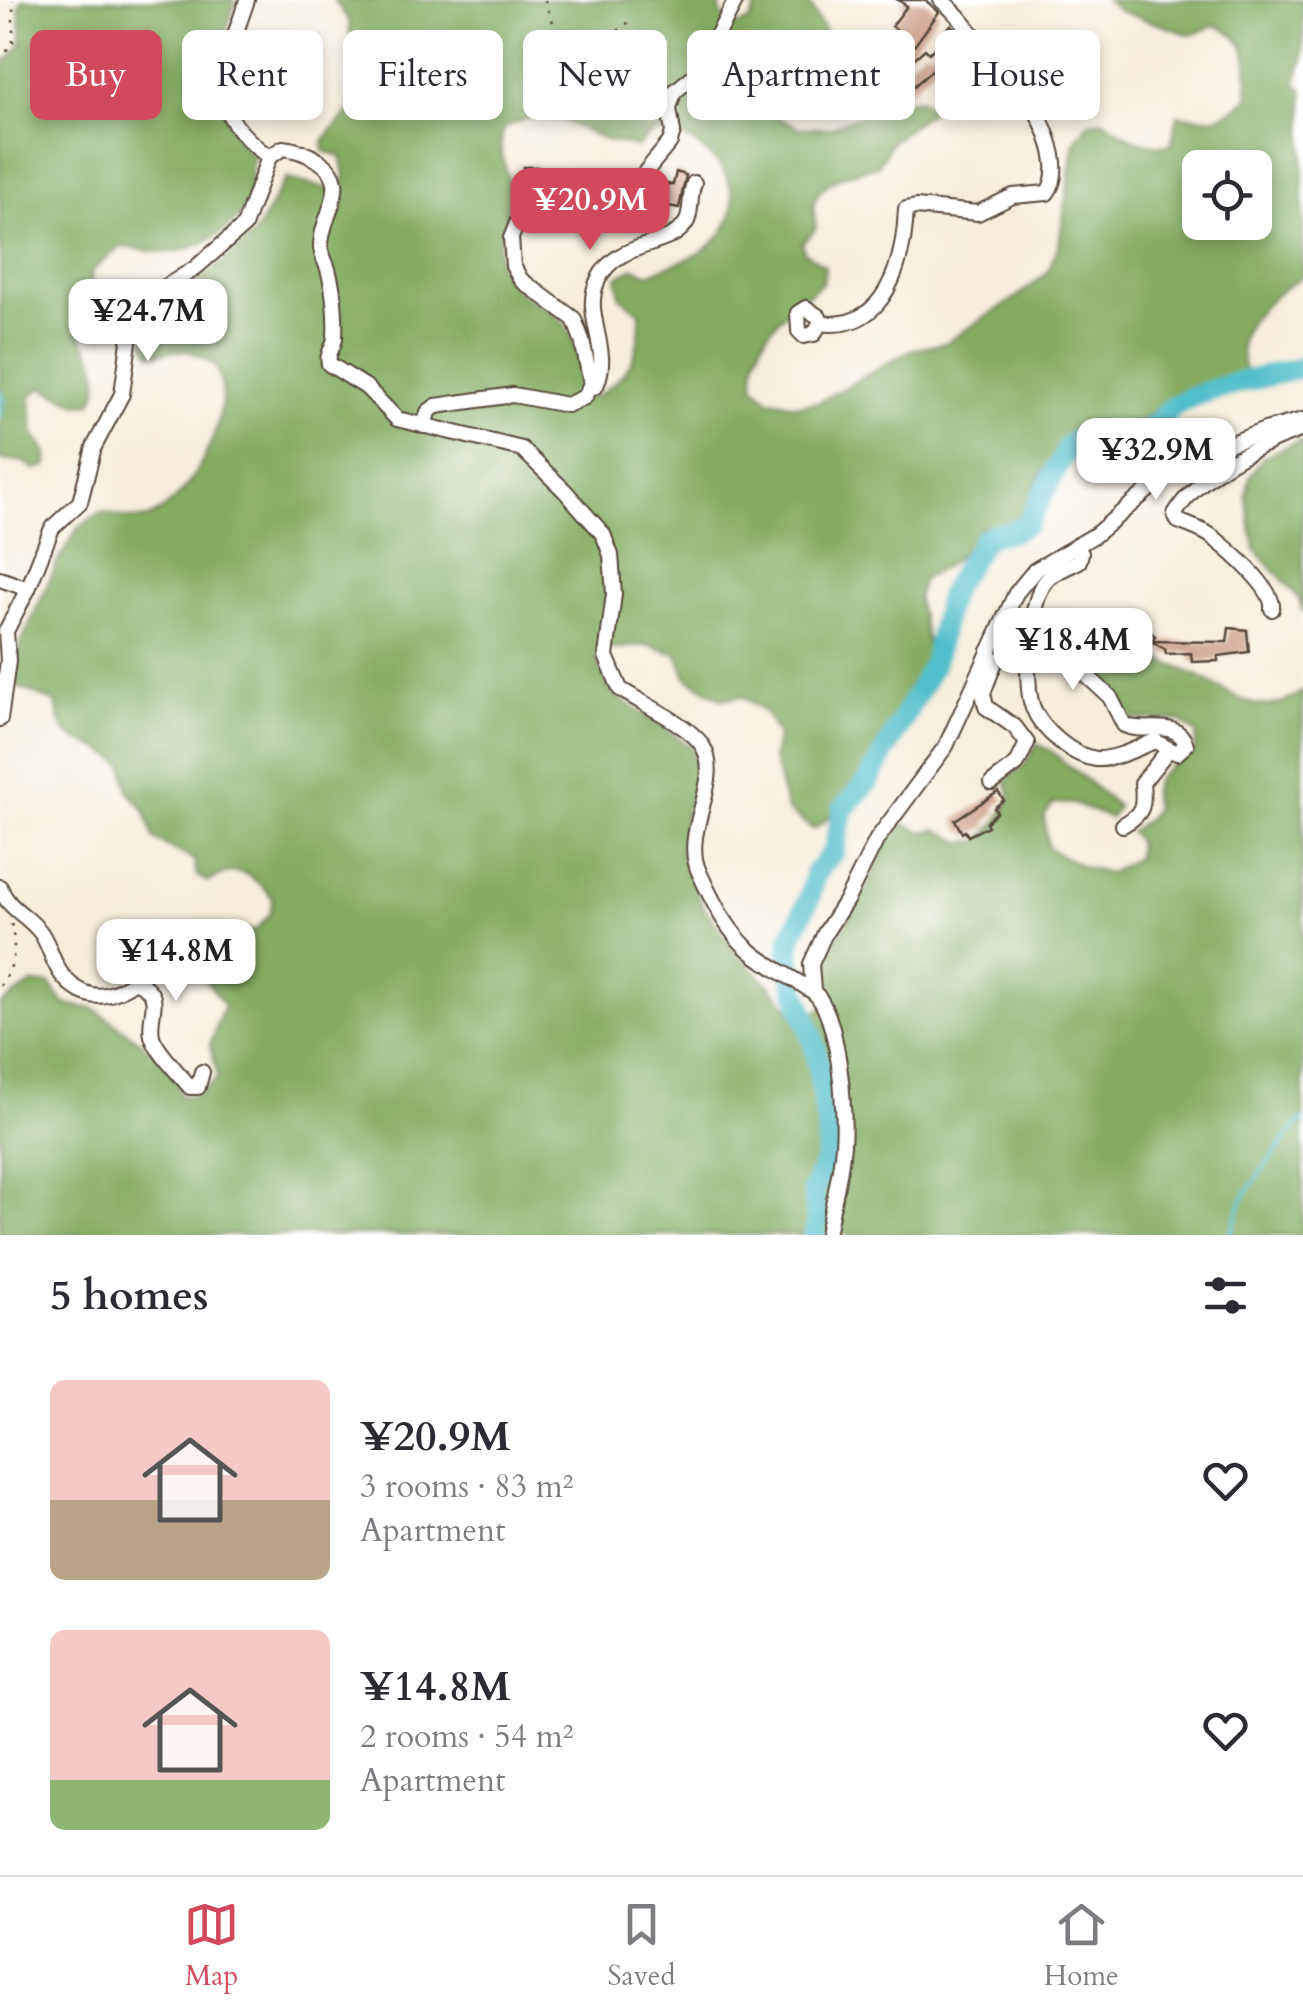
<!DOCTYPE html>
<html lang="en">
<head>
<meta charset="utf-8">
<style>
  :root { --surface:#fff; --page:#f2f2f3; --text:#2b2b33; --muted:#7c7c81; --line:#e1e1e2; --accent:#d1495b }
  body { margin:0; font-family:Cardo,serif; background:var(--page); color:var(--text); height:100vh; display:flex; flex-direction:column; font-size:38px; white-space:nowrap }
  * { box-sizing:border-box; margin:0 }
  p { font-size:32px; color:var(--muted) }
  .icon { flex:none; width:55px; height:55px; fill:none; stroke:currentColor; stroke-width:2; stroke-linecap:round; stroke-linejoin:round }
  .map { position:relative; height:1235px; overflow:hidden }
  .details { display:flex; flex-direction:column; background:var(--surface); flex:1 }
  .details>* { flex:none }
  .hud { position:absolute; left:30px; top:30px; width:1245px; height:90px; display:flex; gap:20px }
  .tools { position:absolute; left:1182px; top:150px; display:grid; gap:20px }
  .tools a { display:grid; place-items:center; width:90px; height:90px; border-radius:15px; background:var(--surface); box-shadow:0 5px 15px #0003; font-size:50px }
  .price { position:absolute; translate:-50% -85px; padding:0 22px; border-radius:20px; background:#fff; color:#222; font-size:32px; line-height:65px; filter:drop-shadow(0 2px 5px #0008) }
  .price::after { content:''; position:absolute; left:50%; top:60px; width:30px; height:22px; margin-left:-15px; background:inherit; clip-path:polygon(0 0,100% 0,50% 100%) }
  .price.active { background:var(--accent); color:#fff }
  ul { padding:0; list-style:none }
  li { display:flex; align-items:center; gap:30px; height:250px; padding:0 50px }
  li span { display:grid; place-items:center; flex:none; width:280px; height:200px; border-radius:15px; color:#555 }
  li>.icon { margin-inline-start:auto }
  span .icon { width:120px; height:120px; fill:#fffc; stroke-width:1 }
  li b { font-size:42px }
  h2 { display:flex; justify-content:space-between; align-items:center; height:120px; padding:0 50px; font-size:42px }
  .pill { padding:0 35px; border-radius:15px; background:var(--surface); box-shadow:0 5px 15px #0003; font-size:35px; line-height:90px }
  .pill.active { background:var(--accent); color:#fff }
  .tab-bar { display:flex; justify-content:space-around; align-items:center; height:140px; border-top:2px solid var(--line); background:var(--surface); font-size:28px; color:var(--muted) }
  .tab-bar a { display:grid; justify-items:center; gap:5px }
  .tab-bar .active { color:var(--accent) }
  .map>svg:first-child { display:block }
</style>
</head>
<body>
<div class="map">
<svg width="1303" height="1235" viewBox="0 0 1303 1235">
  <rect width="100%" height="100%" fill="#fff"/>
  <filter id="ink" filterUnits="userSpaceOnUse"><feTurbulence type="fractalNoise" baseFrequency=".01" numOctaves="2"/><feDisplacementMap in="SourceGraphic" scale="20" xChannelSelector="R" yChannelSelector="G"/><feConvolveMatrix kernelMatrix="1 2 1 2 8 2 1 2 1" color-interpolation-filters="sRGB"/></filter>
  <filter id="wash" filterUnits="userSpaceOnUse"><feTurbulence type="fractalNoise" baseFrequency=".0048" numOctaves="4" result="noise"/><feDisplacementMap in="SourceGraphic" scale="40" xChannelSelector="R" yChannelSelector="G"/><feGaussianBlur stdDeviation="2.25" result="paint"/><feColorMatrix in="noise" values="0 0 0 0 0 0 0 0 0 0 0 0 0 0 0 0 0 1.4 0 .05"/><feComposite in="paint" operator="in"/></filter>
  <g filter="url(#wash)">
    <rect width="100%" height="100%" fill="#f6eddc"/>
    <g fill="#84ab61" stroke="#606a40" stroke-width="2.5" fill-rule="evenodd">
      <path d="M22,0H235C231,19 224,36 220,54C212,88 228,135 254,157C248,175 252,190 247,204C238,228 194,252 168,252C152,252 136,248 120,247L91,272L92,284L107,291L112,306L100,320L84,328L81,338C96,358 106,382 91,403L78,404L42,387L30,397L34,434L47,453V466L35,469L22,461L0,460V69L22,43L19,7Z"/>
      <path d="M334,0H719L721,14L734,27L750,21L760,0H807L825,31L809,48L774,63L762,87L777,117L799,128H829L891,103L921,99L933,109L892,141L878,166C856,171 821,178 814,203C812,210 816,222 816,229L802,243L804,252L825,266L823,282C789,312 748,333 755,387L769,399L795,405L819,402L911,350L945,343L1017,297L1047,273L1059,245L1075,141L1089,122L1104,120C1127,137 1142,148 1171,145L1178,115C1213,120 1222,121 1249,97C1244,59 1256,43 1215,25L1191,35L1119,11L1106,0H1303V60L1295,84L1303,89V276C1282,289 1245,316 1241,343C1240,353 1244,366 1246,376L1193,386L1169,398L1139,422L1082,430L1066,442L1038,478L1027,507L1013,522L980,527C965,554 951,566 923,578L917,599L931,660C922,673 912,686 904,699C881,735 851,810 813,829L787,810L773,758L778,734L764,711L742,696L722,699L687,678L677,654L647,645L601,650L595,657L611,692L692,747L698,775L684,819L681,855L703,906L735,951L778,994L798,1020L833,1004L823,983L828,956L870,880L897,821L923,832L936,829L962,842L979,841L997,822L1011,799L1006,780L1024,765L1037,744L1051,751L1118,807L1110,818L1075,804L1053,803L1044,817L1048,848L1084,867L1109,873L1136,858L1138,843L1130,831L1148,819L1155,807C1144,779 1171,763 1194,753L1197,734L1180,721L1132,719L1113,686L1086,663L1091,646C1099,645 1107,642 1115,644C1136,650 1175,666 1196,675C1236,693 1257,724 1303,691V1235H0V1005L32,984H50L64,1004L95,1009L163,1058L177,1081L180,1096L197,1095L218,1078L210,1045L224,1005L195,965L202,948L228,936L256,930L270,914L273,898C252,875 238,861 209,882L197,876L194,860L154,839L145,810L129,792L123,764C114,758 105,750 95,747C68,736 61,736 56,703L15,685L17,652L58,561L78,528L101,512C114,514 134,522 147,518C188,505 225,429 222,389C222,382 218,373 216,366C186,345 185,351 151,354L144,344C155,297 217,274 249,240C265,223 272,198 286,179C306,182 321,190 342,189L345,175L341,156L324,151L323,141C336,123 352,113 361,92L353,71L349,21ZM528,118L563,120L606,140L637,147C645,139 651,131 663,131C676,130 687,139 698,146C737,173 748,216 706,249C691,260 666,266 649,274L634,268L617,277L620,297L640,312C641,354 630,374 596,397L577,392C583,379 580,368 577,354C565,299 532,314 506,278C485,248 515,218 510,188C506,160 496,158 504,128ZM1200,168H1255V222H1200Z"/>
      <polygon points="1298,441 1303,441 1303,613 1298,597 1255,549 1246,497 1250,476 1263,457"/>
    </g>
    <g fill="none" stroke-linecap="round" stroke-linejoin="round">
      <g stroke="#51becb" stroke-width="4">
        <polyline points="0,391 3,401 0,415"/>
        <path d="M1229,1235C1235,1223 1238,1210 1244,1197C1250,1186 1294,1126 1303,1120"/>
      </g>
      <path stroke="#51becb" stroke-width="22" d="M815,1235L817,1219L813,1190L827,1158L828,1128L815,1046L796,990L789,955L791,938L809,899L815,874L834,851L843,809L868,782L934,663L948,599L954,585L984,539L993,534L1011,532L1027,524L1070,444C1093,431 1122,442 1146,430C1157,424 1165,412 1176,405C1204,387 1269,377 1303,367"/>
    </g>
    <g id="blocks">
      <g fill="#cc9b83">
        <polygon points="898,0 925,0 939,12 904,60 908,64 925,49 929,53 950,35 945,30 951,25 965,41 904,95 878,68 900,32 892,26 907,6"/>
        <polygon points="523,167 537,167 536,186 541,187 538,201 521,202"/>
        <polygon points="676,172 686,175 679,208 657,204 659,189 664,189 665,184 673,185"/>
        <polygon points="1115,611 1150,631 1155,636 1152,641 1227,642 1229,628 1247,630 1249,652 1218,656 1218,661 1192,662 1191,653 1166,654 1165,649 1152,642 1150,645 1144,643 1142,647 1119,636 1108,625"/>
        <polygon points="998,792 1004,800 994,808 997,812 986,823 988,826 968,836 965,831 962,833 955,820"/>
      </g>
    </g>
  </g>
  <g filter="url(#ink)">
    <use href="#blocks" fill-opacity="0" stroke="#57473a" stroke-width="2.5"/>
    <g fill="none" stroke-linecap="round" stroke-linejoin="round">
      <defs>
        <g id="minor">
          <path d="M247,0C224,70 199,106 269,157"/>
          <path d="M820,323L814,334L804,336L799,331L798,313L806,308L819,317L820,323C886,333 904,261 906,209L916,207L978,213L1013,196L1047,193C1066,168 1043,122 1029,98C1018,81 1000,68 987,52C972,34 960,15 941,0"/>
          <path d="M589,390L596,386C613,348 581,315 598,280C618,238 672,250 687,221C692,210 689,195 694,183"/>
          <polyline points="424,426 428,412 436,406 513,395 567,405 585,397 591,383 582,340 574,319 521,280 513,266 511,238 521,213 590,206 620,196 634,186 670,142 673,132 669,109 674,92 696,74 706,48 718,34 736,0"/>
          <path d="M1076,546L1081,553L1079,561C1068,567 1053,572 1046,581C1029,600 1023,685 1033,708C1042,730 1072,756 1096,759C1115,760 1137,748 1155,741L1169,749L1142,783C1144,806 1144,813 1123,825"/>
          <polyline points="0,579 28,589"/>
          <path d="M1272,609C1275,589 1230,551 1214,538C1204,530 1190,526 1178,521L1175,514C1197,475 1259,444 1300,430L1296,422"/>
          <path d="M1100,631L1082,642L1078,650L1085,674L1110,697L1124,725C1145,735 1177,717 1186,745L1177,753L1169,749"/>
          <polyline points="989,651 995,662 983,693 986,707 1015,727 1027,743 1017,764 992,783"/>
          <path d="M0,719L8,661L6,631L28,589L52,528L80,502L94,447L122,394L131,327L136,313L143,301L194,269L244,226L269,157L283,148C297,149 308,154 319,161C354,183 322,213 321,244C320,256 327,262 329,273C334,291 336,317 335,336C335,348 326,352 329,364L366,387L397,419L522,449L565,491L603,534L611,555L614,594L606,656L620,689C641,703 689,725 702,745C725,781 680,831 699,872C712,900 728,934 754,954C772,968 793,978 812,991C839,1009 846,1112 843,1144C841,1175 832,1205 827,1235"/>
          <path d="M0,887C8,910 27,914 41,933C50,946 52,962 62,975C104,1028 152,966 183,936"/>
          <path d="M136,981C167,998 147,1010 152,1036C155,1049 181,1076 190,1087H198L202,1072"/>
          <polyline points="813,991 811,964 825,933 847,899 877,839 946,746 1016,593 1035,570 1095,535 1179,464 1265,430 1303,420"/>
        </g>
      </defs>
      <use href="#minor" stroke="#57473a" stroke-width="18"/>
      <g stroke="#57473a" stroke-width="2.5" stroke-dasharray="2.5 8" stroke-linecap="butt">
        <path d="M545,0C550,21 566,55 594,47C605,44 618,30 628,23"/>
        <polyline points="0,59 13,42 13,0"/>
        <path d="M0,986C16,966 16,946 11,922"/>
      </g>
      <use href="#minor" stroke="#fff" stroke-width="14"/>
    </g>
  </g>
</svg>
<div class="tools">
<a><svg class="icon" aria-label="locate" viewBox="0 0 24 24"><circle cx="12" cy="12" r="6"/><path d="M12 2v4M12 18v4M2 12h4M18 12h4"/></svg></a>
</div>
<b class="price active" style="left:590px;top:253px">¥20.9M</b>
<b class="price" style="left:148px;top:364px">¥24.7M</b>
<b class="price" style="left:1156px;top:503px">¥32.9M</b>
<b class="price" style="left:1073px;top:693px">¥18.4M</b>
<b class="price" style="left:176px;top:1004px">¥14.8M</b>
<div class="hud">
<a class="pill active">Buy</a>
<a class="pill">Rent</a>
<a class="pill">Filters</a>
<a class="pill">New</a>
<a class="pill">Apartment</a>
<a class="pill">House</a>
</div>
</div>
<section class="details">
<h2>5 homes<svg class="icon" aria-label="filters" viewBox="0 0 24 24"><path d="M4 7h16M4 17h16"/><circle cx="9" cy="7" r="2"/><circle cx="15" cy="17" r="2"/></svg></h2>
<ul>
<li><span style="background:linear-gradient(#f6c9c9 60%,#b9a48a 0)"><svg class="icon" aria-label="home" viewBox="0 0 24 24"><path d="M3 11l9-7 9 7M6 9v11h12V9"/></svg></span><div><b>¥20.9M</b><p>3 rooms · 83 m²</p><p>Apartment</p></div><svg class="icon" aria-label="heart" viewBox="0 0 24 24"><path d="M12 20l-8-8c-3-5 5-10 8-4 3-6 11-1 8 4z"/></svg></li>
<li><span style="background:linear-gradient(#f6c9c9 75%,#8fb573 0)"><svg class="icon" aria-label="home" viewBox="0 0 24 24"><path d="M3 11l9-7 9 7M6 9v11h12V9"/></svg></span><div><b>¥14.8M</b><p>2 rooms · 54 m²</p><p>Apartment</p></div><svg class="icon" aria-label="heart" viewBox="0 0 24 24"><path d="M12 20l-8-8c-3-5 5-10 8-4 3-6 11-1 8 4z"/></svg></li>
</ul>
</section>
<nav class="tab-bar">
<a class="active"><svg class="icon" aria-label="map" viewBox="0 0 24 24"><path d="M3 6l6-2 6 2 6-2v14l-6 2-6-2-6 2zM9 4v14M15 6v14"/></svg>Map</a>
<a><svg class="icon" aria-label="saved" viewBox="0 0 24 24"><path d="M7 4h10v16l-5-4-5 4z"/></svg>Saved</a>
<a><svg class="icon" aria-label="home" viewBox="0 0 24 24"><path d="M3 11l9-7 9 7M6 9v11h12V9"/></svg>Home</a>
</nav>
</body>
</html>
